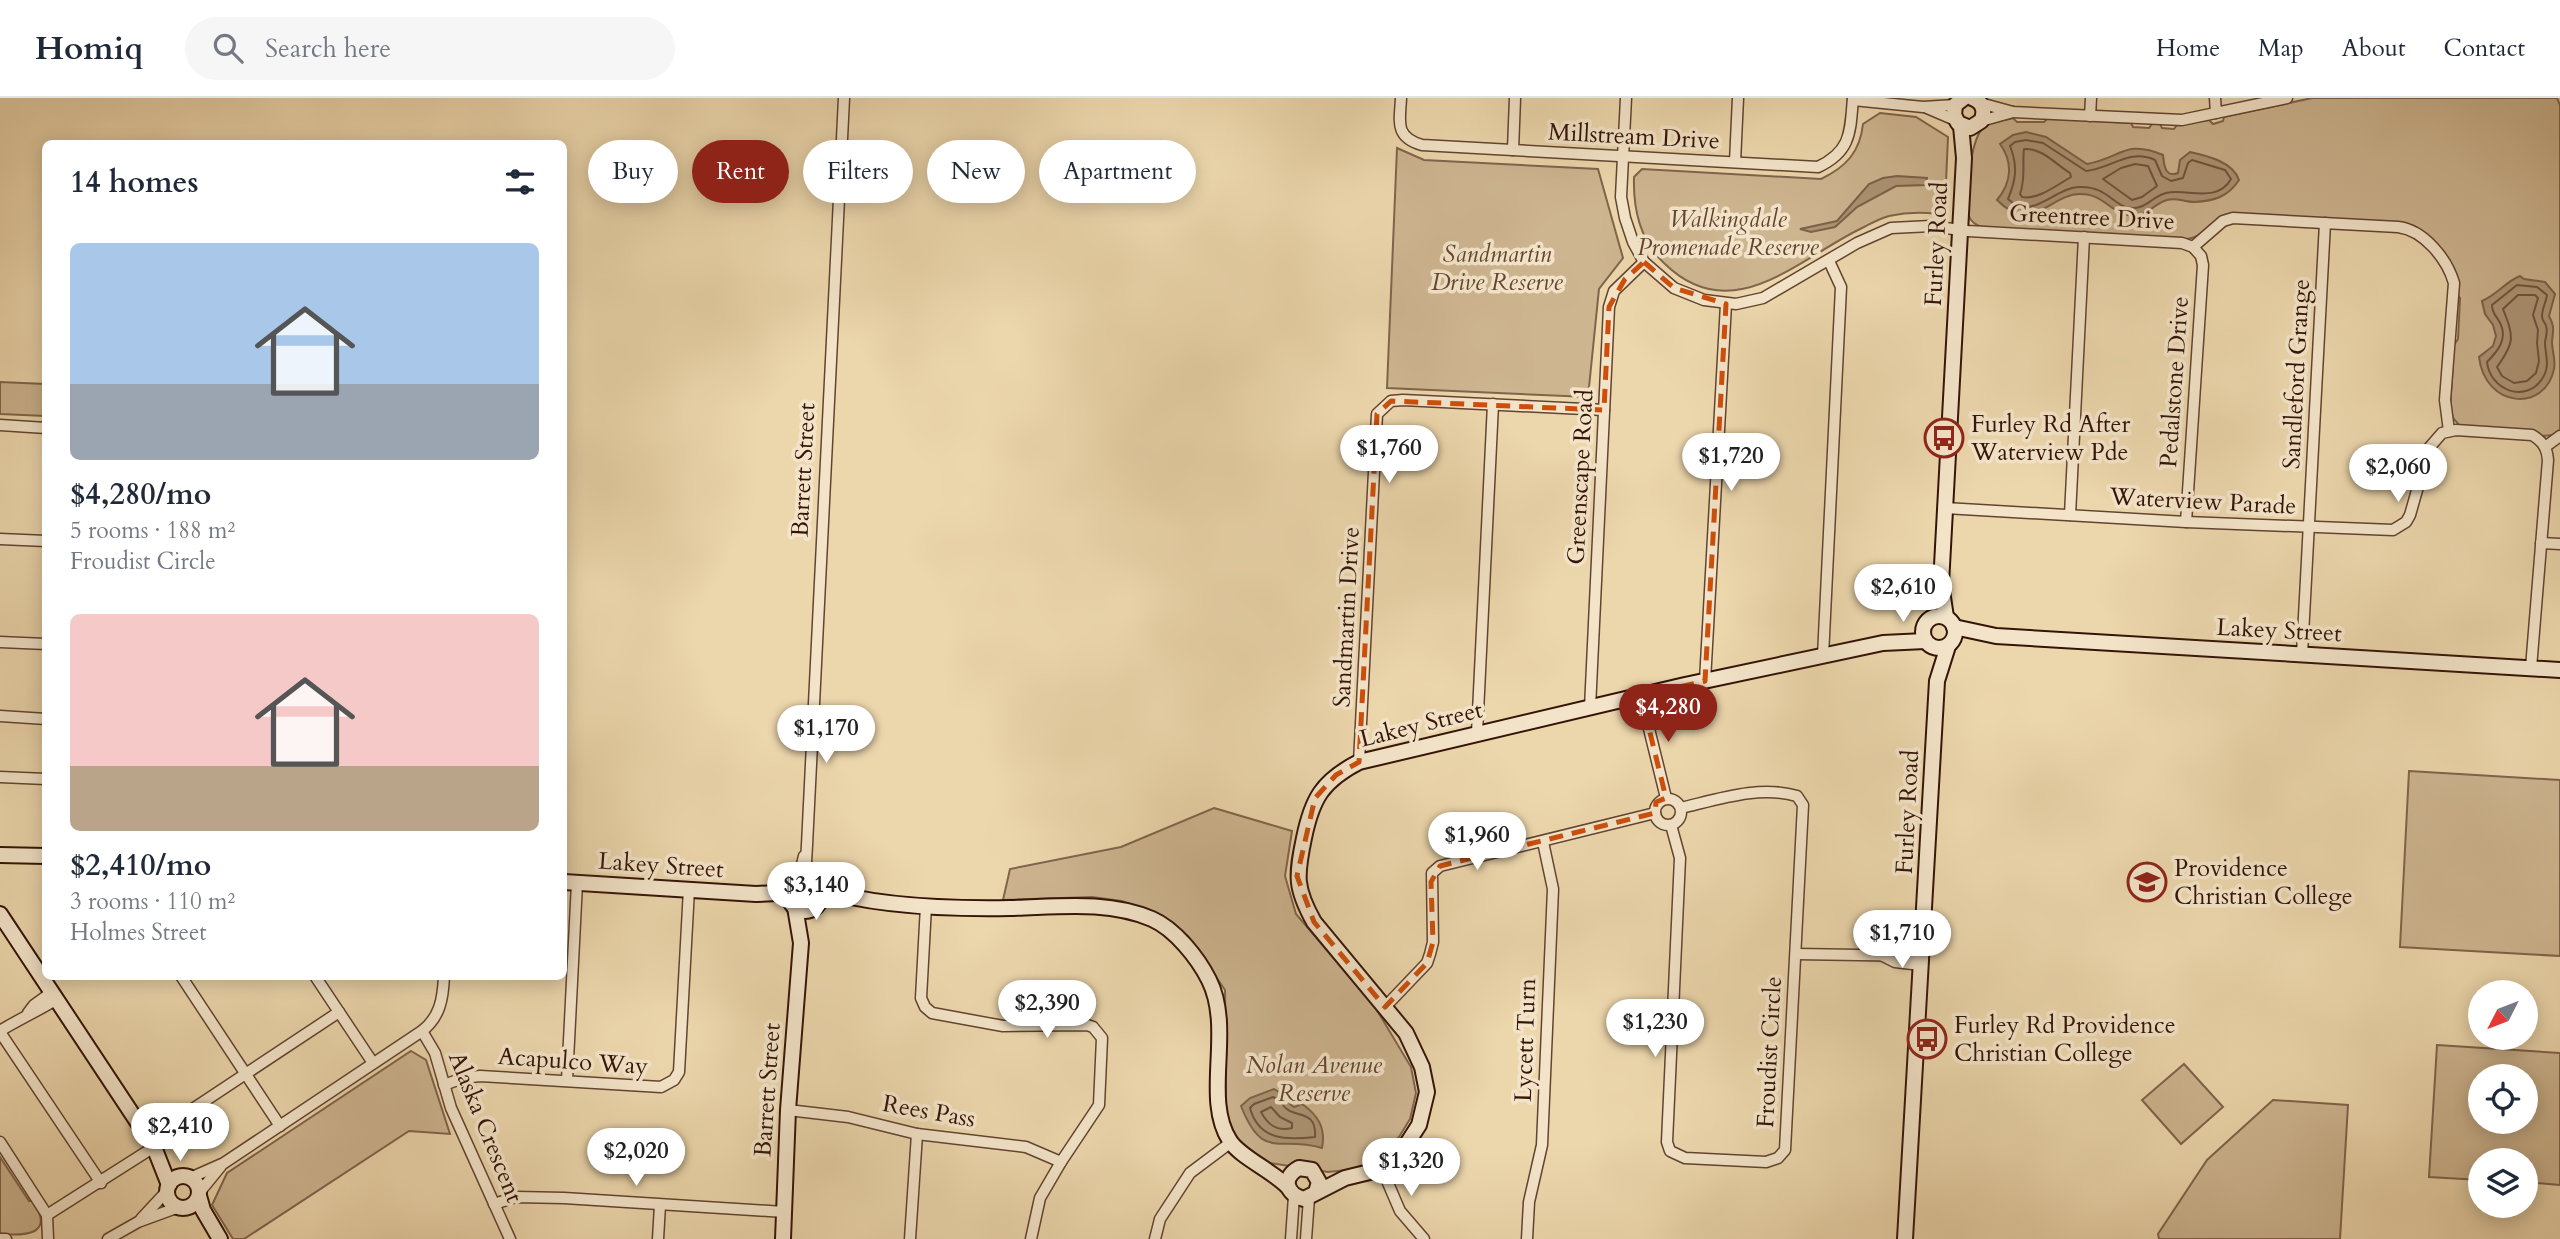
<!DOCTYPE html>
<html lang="en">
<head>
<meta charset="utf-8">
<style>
  :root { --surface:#fff; --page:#f6f6f7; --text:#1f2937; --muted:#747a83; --line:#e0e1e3; --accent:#8f2418 }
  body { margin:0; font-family:Cardo,serif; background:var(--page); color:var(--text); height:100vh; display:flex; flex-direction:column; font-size:26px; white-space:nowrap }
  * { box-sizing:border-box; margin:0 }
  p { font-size:23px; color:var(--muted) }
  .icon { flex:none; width:38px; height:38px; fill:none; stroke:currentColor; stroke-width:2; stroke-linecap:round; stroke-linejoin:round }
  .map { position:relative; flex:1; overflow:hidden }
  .drawer { position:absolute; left:42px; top:42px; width:525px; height:840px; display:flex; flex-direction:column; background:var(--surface); border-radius:10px; box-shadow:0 4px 18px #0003 }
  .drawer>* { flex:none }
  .hud { position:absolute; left:588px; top:42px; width:665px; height:63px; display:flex; gap:14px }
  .needle { width:46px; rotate:228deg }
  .buttons { position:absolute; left:2468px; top:882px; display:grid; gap:14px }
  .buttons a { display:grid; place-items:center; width:70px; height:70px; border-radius:50%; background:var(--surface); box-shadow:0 4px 18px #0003; font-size:35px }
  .price { position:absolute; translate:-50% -60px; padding:0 16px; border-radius:24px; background:#fff; color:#222; font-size:23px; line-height:46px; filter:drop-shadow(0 2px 4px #0008) }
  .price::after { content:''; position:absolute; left:50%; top:42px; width:21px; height:16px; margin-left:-10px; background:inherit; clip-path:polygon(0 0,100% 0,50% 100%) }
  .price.current { background:var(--accent); color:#fff }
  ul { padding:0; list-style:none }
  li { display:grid; align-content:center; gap:14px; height:371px; padding:0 28px }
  li span { display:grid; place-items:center; height:217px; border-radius:10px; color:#555 }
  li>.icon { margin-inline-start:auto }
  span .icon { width:126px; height:126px; fill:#fffc; stroke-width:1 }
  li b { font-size:30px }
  h2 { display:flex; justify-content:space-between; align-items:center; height:84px; padding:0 28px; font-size:30px }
  .pill { padding:0 24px; border-radius:32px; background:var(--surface); box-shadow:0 4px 18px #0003; font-size:24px; line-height:63px }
  .pill.current { background:var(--accent); color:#fff }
  header { display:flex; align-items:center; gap:42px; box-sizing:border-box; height:98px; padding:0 35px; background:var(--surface); border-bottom:2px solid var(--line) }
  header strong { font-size:33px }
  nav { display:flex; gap:38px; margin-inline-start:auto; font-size:24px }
  .search { width:490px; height:63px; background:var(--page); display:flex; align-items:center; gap:18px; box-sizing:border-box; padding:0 24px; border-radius:38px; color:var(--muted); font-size:26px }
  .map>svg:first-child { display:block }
</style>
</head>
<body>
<header>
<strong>Homiq</strong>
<div class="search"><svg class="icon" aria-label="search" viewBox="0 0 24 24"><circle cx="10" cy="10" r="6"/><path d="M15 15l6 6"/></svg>Search here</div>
<nav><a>Home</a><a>Map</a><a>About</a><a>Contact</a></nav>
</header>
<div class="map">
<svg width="2560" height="1141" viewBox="0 0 2560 1141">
  <rect width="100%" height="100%" fill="#ecd6ac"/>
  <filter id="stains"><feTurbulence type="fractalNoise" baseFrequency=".00286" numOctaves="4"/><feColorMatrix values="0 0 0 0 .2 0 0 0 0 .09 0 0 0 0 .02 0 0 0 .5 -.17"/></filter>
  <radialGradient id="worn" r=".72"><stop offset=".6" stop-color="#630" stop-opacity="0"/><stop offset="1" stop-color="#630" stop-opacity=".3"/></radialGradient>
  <g fill="#cdb590" stroke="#80644c" stroke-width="2" fill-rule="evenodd">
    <path d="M2312,0H2557L2560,7V332L2553,337L2542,338L2460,328L2453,320L2450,311L2454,247L2458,241L2460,200L2457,197V178L2453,169L2421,132L2414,128L2232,116C2215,122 2203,140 2186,141L1984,129C1977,128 1971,125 1968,116C1964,101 1971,43 1982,31C1990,23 2002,23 2013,20L2017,24H2044L2048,20L2131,25L2133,29L2149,30L2152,26H2160L2162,30L2174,31L2177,27L2209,22L2213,26L2223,23L2224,19Z"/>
    <path d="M1880,15L1916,19L1948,39L1945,107L1937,116C1922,114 1903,115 1889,118C1881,120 1872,125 1864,129C1800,159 1733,232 1665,166C1640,143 1633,111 1634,79L1642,71L1821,81C1846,69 1860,54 1863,26Z"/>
    <polygon points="1397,50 1424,62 1598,71 1623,160 1599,191 1588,299 1387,290"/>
    <polygon points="0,284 45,286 45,318 0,316"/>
    <polygon points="2409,673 2560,682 2560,858 2400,849"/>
    <polygon points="1214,710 1292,733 1285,778 1296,816 1375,909 1411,969 1416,995 1410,1021 1399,1039 1381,1059 1367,1070 1328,1074 1264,1064 1241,1048 1226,1020 1225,892 1188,838 1154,816 1122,803 1092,799 1003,802 1010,771 1121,749"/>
    <path d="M2437,947L2560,955V1087L2525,1084V1062H2480V1082L2429,1079ZM2480,978H2525V1024H2480Z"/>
    <polygon points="411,953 426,962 450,1036 409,1033 244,1141 233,1141 212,1107 227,1075"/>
    <polygon points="2184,966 2223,1009 2181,1046 2142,1002"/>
    <polygon points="2273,1002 2348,1007 2340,1141 2159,1141 2158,1136 2207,1062"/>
    <path d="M0,1059L29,1103H33C55,1137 26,1138 0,1136Z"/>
  </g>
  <g fill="#ad9474" stroke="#7d6148" stroke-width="2">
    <path d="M2026,34L2046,39L2087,66C2121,60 2125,41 2163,57C2164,67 2165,80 2178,75L2180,62L2190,54C2208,58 2233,64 2239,82C2228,99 2214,103 2194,104C2185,104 2176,99 2167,102C2153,106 2145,121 2128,117C2108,113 2104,96 2080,96C2050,96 2032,138 1997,102C2012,84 2013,64 2000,46L2013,37Z"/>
    <polygon points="1897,78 1927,80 1926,87 1896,88 1857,109 1835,129 1811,134 1800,131 1837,123 1869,86 1883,80"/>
    <path d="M2520,178L2524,181L2545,184L2555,196L2549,218C2555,229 2553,232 2552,244C2552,253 2556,262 2554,271C2545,315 2485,310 2479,259L2493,248L2496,238L2493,227L2485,216L2482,203C2498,196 2505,184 2520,178Z"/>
    <path d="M1274,991L1289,1000L1290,1006L1294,1009L1302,1006C1318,1017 1326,1030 1322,1050C1279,1037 1263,1064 1241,1008L1250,1000Z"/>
  </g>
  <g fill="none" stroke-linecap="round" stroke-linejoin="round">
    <g stroke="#70543e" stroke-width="2">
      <path d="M2026,42L2043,45L2086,73C2111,71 2129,50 2155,62L2162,78L2171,83L2183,80L2188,65L2192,62L2225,72L2231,81C2217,106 2186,90 2166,95C2153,98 2146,111 2132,110C2114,110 2108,87 2078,89C2054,90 2032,124 2008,101C2016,82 2018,68 2010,48L2015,44Z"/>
      <path d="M2024,51C2043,50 2055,66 2070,75L2071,79C2057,87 2038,102 2022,99L2020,96C2026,80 2022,65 2024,51Z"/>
      <polygon points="2135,66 2148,68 2157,88 2142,99 2132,102 2103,81 2121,70"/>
      <path d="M2517,187L2537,189L2547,197C2546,204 2542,211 2542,218C2542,224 2545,223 2546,228C2548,233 2546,238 2545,244C2545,257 2551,268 2542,281C2525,306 2490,292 2487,264C2498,253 2509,240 2499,223C2495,216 2492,215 2492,207Z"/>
      <path d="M2518,197H2535L2538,200L2533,217L2538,232L2537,245L2539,263L2536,275L2527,283L2514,285L2502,278L2497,269C2515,244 2514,239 2503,211Z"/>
      <path d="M1273,999L1281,1003C1289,1024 1317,1007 1315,1039C1287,1042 1259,1043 1250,1010L1254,1006Z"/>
      <path d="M1271,1009L1280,1019L1292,1025V1030C1277,1034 1268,1027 1261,1014Z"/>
    </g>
    <defs>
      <g id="street">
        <path d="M1401,0C1400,23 1394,39 1422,47L1818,69C1852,53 1850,33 1853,0"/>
        <path d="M1626,0L1621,99L1625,120L1633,144L1644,164L1674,190L1704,202L1736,206L1763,200L1857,145L1891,130L1931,128L1968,133L2182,145L2193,149L2223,123L2233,120L2398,129C2424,132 2447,161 2454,185L2445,302L2449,333"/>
        <polyline points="2215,0 2216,15"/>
        <polyline points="1853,2 1923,9 1955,7"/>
        <polyline points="1980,5 2013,14 2182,22 2287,0"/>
        <polyline points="1927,10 1955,22"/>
        <polyline points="2090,18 2091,0"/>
        <polyline points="1981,23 2013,14"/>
        <polyline points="1513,52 1515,0"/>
        <polyline points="1735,64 1738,0"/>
        <polyline points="0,327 46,330"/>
        <polyline points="2545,349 2560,338"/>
        <path d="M1945,410L2186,424L2393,432L2406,424L2410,417L2429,350L2442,335L2456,332L2532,337C2542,343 2547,349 2548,362L2531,570"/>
        <polyline points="2070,417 2084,139"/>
        <polyline points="2186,424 2203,167 2201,158 2193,149"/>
        <polyline points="0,441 46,443"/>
        <polyline points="2541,445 2560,446"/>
        <polyline points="0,544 46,546"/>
        <polyline points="2302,556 2325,125"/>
        <polyline points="1823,558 1841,189 1829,163"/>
        <polyline points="1705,583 1726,206"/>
        <polyline points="1641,598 1666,700"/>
        <polyline points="1590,610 1609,209 1614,193 1644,164"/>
        <polyline points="0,618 46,621"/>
        <polyline points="1477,635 1493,306"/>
        <polyline points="1359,664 1377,316 1391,303 1403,302 1604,312"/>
        <polyline points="0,679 46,681"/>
        <circle cx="1668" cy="714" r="13"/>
        <path d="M1671,727L1680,760L1667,1044L1670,1053L1685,1060L1766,1064L1778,1060L1785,1052L1803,707L1797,698C1760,687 1719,701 1681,710"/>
        <polyline points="798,783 804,758"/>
        <polyline points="815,785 806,764 807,747 844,0"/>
        <polyline points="926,808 921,900 925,909 932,915 1003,928 1087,927 1093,929 1102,940 1099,1007 1061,1064 1040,1100 1031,1141"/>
        <polyline points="1796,856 1922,858"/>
        <polyline points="1883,858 1895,864 1921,867"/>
        <polyline points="181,878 280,1028"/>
        <polyline points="315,878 373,965"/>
        <polyline points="1385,909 1427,865 1430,856 1433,844 1432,775 1440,768 1655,715"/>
        <polyline points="28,915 34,907 52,894"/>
        <path d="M0,933C19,921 38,913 57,901"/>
        <polyline points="422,933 435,955 451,1010 510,1141"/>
        <polyline points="0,934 101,1085"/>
        <polyline points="567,982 577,785"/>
        <polyline points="444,987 463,980 480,978 661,989 674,982 679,974 689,791"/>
        <polyline points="788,1012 848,1019 917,1036 1026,1049 1061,1064"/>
        <polyline points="149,1040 339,914"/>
        <polyline points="0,1044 47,1117 48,1141"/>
        <polyline points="1382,1071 1400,1113 1424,1141"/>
        <path d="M190,1080L224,1065L422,933C440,919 443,901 444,878"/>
        <polyline points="199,1095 221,1068"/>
        <polyline points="494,1106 516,1099 564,1100 784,1114"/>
        <polyline points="47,1117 154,1049"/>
        <polyline points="141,1121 168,1092"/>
        <polyline points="0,1141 6,1141"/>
        <polyline points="108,1141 138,1124 179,1109"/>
        <polyline points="658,1141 660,1107"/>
        <polyline points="910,1141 917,1036"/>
        <polyline points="1155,1141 1160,1121 1190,1075 1230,1045"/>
        <polyline points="1291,1141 1294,1098"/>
        <polyline points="1306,1141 1309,1100"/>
        <polyline points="1527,1141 1529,1104 1542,1047 1553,791 1543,744"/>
      </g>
      <g id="secondary">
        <path d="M1964,0L1955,7L1954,17L1958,25L1970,30L1981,23C1986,13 1983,4 1972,0"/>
        <circle cx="1939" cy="534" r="16"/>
        <polyline points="1946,519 1941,486 1964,60 1961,28"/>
        <polyline points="1954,529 1996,538 2560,572"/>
        <polyline points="0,757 46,758"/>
        <circle cx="805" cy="797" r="16"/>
        <polyline points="564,784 756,796 777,795 792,789"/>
        <path d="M820,791C876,809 950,811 1010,810C1057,809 1107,802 1152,821C1175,831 1198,860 1209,882C1234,932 1202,1000 1230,1043C1240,1059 1273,1073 1288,1089"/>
        <polyline points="0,816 154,1049 169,1087"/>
        <circle cx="183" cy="1094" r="16"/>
        <path d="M1316,1094L1319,1084L1312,1072L1299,1070C1282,1079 1285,1096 1304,1101L1345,1080L1382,1071L1401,1055L1419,1027L1427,994L1422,969L1406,935L1314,824C1295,790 1296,778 1304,740C1312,701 1322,683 1359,664L1685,587L1883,545L1925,543"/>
        <polyline points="199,1098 203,1112 220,1141"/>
        <polyline points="783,1141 788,1012 801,845 795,809"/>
        <polyline points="1905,1141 1937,583 1948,548"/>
      </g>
    </defs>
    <use href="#street" stroke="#624430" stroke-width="13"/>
    <use href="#secondary" stroke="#341407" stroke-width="18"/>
    <use href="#street" stroke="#f3e4c9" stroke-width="10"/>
    <use href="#secondary" stroke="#f3e4c9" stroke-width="14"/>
  </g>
  <path fill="none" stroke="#cd4f0b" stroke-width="5" stroke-dasharray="14 9" stroke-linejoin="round" d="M1644,164L1674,190L1726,206L1705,583L1641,598L1666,700L1656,704L1655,715L1440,768L1431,784L1433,844L1427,865L1385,909L1314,824L1297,778L1315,700L1336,677L1359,664L1377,316L1391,303L1604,312L1609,209L1625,181Z"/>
  <defs>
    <symbol id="bus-ring" viewBox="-11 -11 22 22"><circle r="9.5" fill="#f3e4c9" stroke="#8f2418" stroke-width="1.5"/><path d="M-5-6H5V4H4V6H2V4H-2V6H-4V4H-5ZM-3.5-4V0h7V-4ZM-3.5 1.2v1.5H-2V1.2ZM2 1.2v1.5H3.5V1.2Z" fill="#8f2418"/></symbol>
    <symbol id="school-ring" viewBox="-11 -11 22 22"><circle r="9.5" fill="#f3e4c9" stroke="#8f2418" stroke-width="1.5"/><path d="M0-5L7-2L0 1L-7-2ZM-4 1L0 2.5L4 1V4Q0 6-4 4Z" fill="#8f2418"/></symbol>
  </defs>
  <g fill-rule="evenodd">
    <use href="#bus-ring" x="1922" y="318" width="44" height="44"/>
    <use href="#school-ring" x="2125" y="762" width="44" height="44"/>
    <use href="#bus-ring" x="1905" y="919" width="44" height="44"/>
  </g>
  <g text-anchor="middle" stroke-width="7" stroke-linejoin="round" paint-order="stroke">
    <g font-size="24" fill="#341407" stroke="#f3e4c9">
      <text transform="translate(1634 38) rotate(3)" y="8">Millstream Drive</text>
      <text transform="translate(2092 119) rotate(3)" y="8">Greentree Drive</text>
      <text transform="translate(1936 146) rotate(-87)" y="8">Furley Road</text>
      <text transform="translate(2296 276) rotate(-87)" y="8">Sandleford Grange</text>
      <text transform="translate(2174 284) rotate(-86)" y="8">Pedalstone Drive</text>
      <text transform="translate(803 372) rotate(-87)" y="8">Barrett Street</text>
      <text transform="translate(1580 379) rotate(-87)" y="8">Greenscape Road</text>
      <text transform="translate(2203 403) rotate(3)" y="8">Waterview Parade</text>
      <text transform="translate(1346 519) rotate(-87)" y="8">Sandmartin Drive</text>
      <text transform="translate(2279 532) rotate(3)" y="8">Lakey Street</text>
      <text transform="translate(1421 626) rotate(-14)" y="8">Lakey Street</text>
      <text transform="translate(1907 714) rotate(-87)" y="8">Furley Road</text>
      <text transform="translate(661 767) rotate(4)" y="8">Lakey Street</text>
      <text transform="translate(1525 942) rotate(-88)" y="8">Lycett Turn</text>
      <text transform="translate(1769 954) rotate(-87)" y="8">Froudist Circle</text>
      <text transform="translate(573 963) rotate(4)" y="8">Acapulco Way</text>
      <text transform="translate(767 992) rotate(-86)" y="8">Barrett Street</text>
      <text transform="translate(929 1013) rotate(10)" y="8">Rees Pass</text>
      <text transform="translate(486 1029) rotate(68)" y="8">Alaska Crescent</text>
    </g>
    <g font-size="24" font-style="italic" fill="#624430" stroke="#f3e4c9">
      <text x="1728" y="129">Walkingdale<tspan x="1728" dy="28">Promenade Reserve</tspan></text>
      <text x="1497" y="164">Sandmartin<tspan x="1497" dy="28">Drive Reserve</tspan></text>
      <text x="1314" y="975">Nolan Avenue<tspan x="1314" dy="28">Reserve</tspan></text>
    </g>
    <g font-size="24" fill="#341407" stroke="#f3e4c9" text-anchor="start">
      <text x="1971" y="334">Furley Rd After<tspan x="1971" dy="28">Waterview Pde</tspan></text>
      <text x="2174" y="778">Providence<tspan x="2174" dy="28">Christian College</tspan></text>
      <text x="1954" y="935">Furley Rd Providence<tspan x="1954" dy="28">Christian College</tspan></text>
    </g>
  </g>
  <rect width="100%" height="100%" filter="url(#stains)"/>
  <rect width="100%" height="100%" fill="url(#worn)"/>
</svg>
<div class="buttons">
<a><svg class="needle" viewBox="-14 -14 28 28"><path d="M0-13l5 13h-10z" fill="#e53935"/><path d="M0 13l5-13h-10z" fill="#747a83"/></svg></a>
<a><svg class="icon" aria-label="locate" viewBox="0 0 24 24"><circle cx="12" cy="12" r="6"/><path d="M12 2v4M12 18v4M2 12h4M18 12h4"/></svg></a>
<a><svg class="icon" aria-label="layers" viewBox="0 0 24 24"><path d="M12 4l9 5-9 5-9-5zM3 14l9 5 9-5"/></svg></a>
</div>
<b class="price" style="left:1389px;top:387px">$1,760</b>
<b class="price" style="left:1731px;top:395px">$1,720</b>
<b class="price" style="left:2398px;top:406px">$2,060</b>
<b class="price" style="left:1903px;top:526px">$2,610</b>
<b class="price current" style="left:1668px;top:646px">$4,280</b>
<b class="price" style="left:826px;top:667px">$1,170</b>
<b class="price" style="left:1477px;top:774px">$1,960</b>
<b class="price" style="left:816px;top:824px">$3,140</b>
<b class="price" style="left:1902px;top:872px">$1,710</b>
<b class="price" style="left:1047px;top:942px">$2,390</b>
<b class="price" style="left:1655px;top:961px">$1,230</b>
<b class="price" style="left:180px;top:1065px">$2,410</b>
<b class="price" style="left:636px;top:1090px">$2,020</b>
<b class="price" style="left:1411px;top:1100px">$1,320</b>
<div class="hud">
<a class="pill">Buy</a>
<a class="pill current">Rent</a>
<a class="pill">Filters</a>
<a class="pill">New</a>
<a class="pill">Apartment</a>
</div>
<section class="drawer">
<h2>14 homes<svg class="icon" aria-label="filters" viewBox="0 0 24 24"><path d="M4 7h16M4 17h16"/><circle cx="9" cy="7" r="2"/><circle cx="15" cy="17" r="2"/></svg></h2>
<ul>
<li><span style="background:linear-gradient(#a9c7e8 65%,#9aa5b1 0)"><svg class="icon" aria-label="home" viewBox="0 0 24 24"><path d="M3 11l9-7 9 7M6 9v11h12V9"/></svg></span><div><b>$4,280/mo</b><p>5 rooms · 188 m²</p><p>Froudist Circle</p></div></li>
<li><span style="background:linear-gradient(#f6c9c9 70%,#b9a48a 0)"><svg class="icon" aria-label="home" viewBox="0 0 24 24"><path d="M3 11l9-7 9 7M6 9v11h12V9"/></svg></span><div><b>$2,410/mo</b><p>3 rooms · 110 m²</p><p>Holmes Street</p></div></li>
</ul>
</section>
</div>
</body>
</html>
